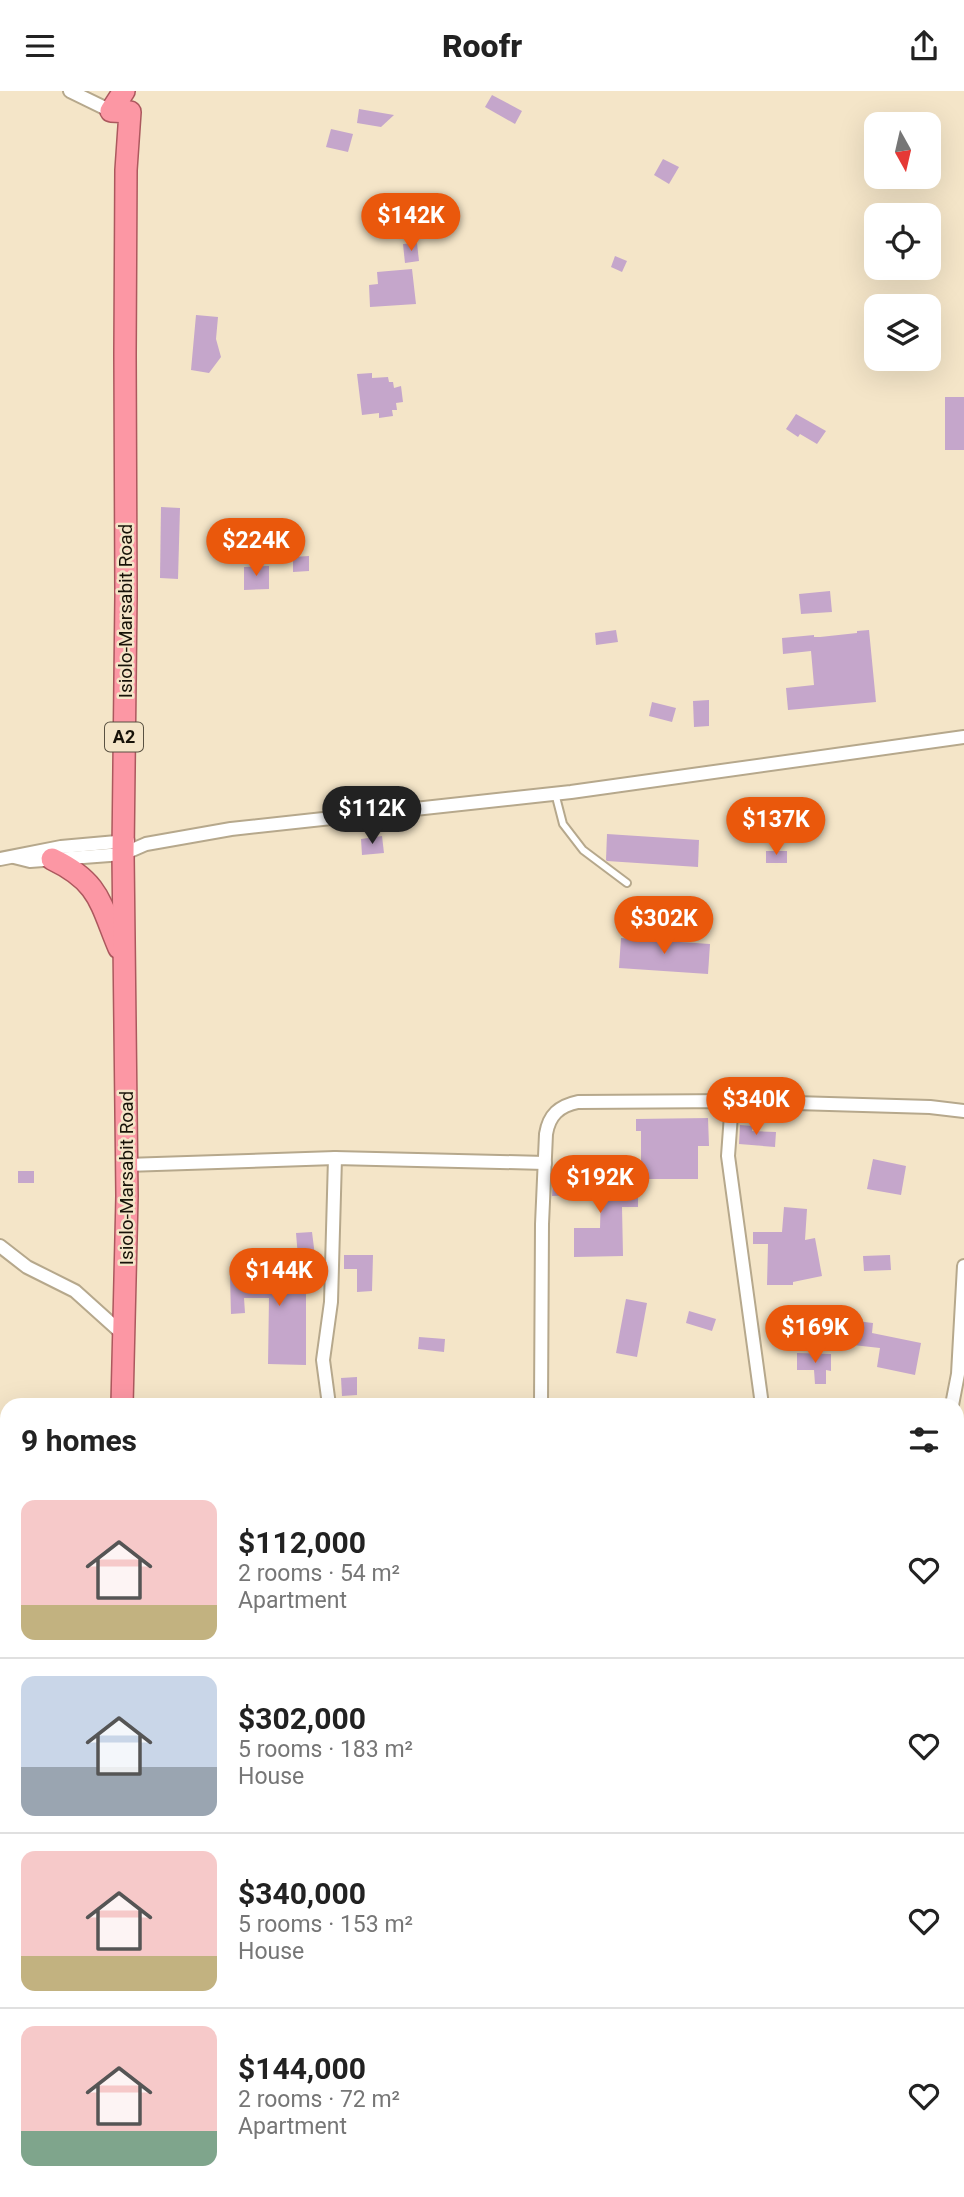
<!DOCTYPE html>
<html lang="en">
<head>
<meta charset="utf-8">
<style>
  :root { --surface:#fff; --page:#f2f2f2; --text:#222; --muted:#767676; --line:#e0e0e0; --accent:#ea580c }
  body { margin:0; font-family:Roboto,sans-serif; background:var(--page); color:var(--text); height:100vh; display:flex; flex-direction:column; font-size:26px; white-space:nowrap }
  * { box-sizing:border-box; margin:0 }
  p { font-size:23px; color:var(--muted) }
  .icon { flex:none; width:38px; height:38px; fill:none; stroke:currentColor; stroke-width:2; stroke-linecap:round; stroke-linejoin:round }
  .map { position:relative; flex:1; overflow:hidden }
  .panel { position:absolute; left:0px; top:1307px; width:964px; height:800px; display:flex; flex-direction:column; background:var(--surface); border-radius:21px 21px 0 0; box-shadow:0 7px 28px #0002 }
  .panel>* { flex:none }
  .needle { width:46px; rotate:172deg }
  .controls { position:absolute; left:864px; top:21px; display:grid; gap:14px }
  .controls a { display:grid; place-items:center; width:77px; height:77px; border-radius:14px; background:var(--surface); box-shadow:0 7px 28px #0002; font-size:35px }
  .price { position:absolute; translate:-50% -60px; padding:0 16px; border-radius:24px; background:var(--accent); color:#fff; font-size:23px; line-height:46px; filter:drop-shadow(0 2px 4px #0008) }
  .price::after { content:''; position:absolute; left:50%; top:42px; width:21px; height:16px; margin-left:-10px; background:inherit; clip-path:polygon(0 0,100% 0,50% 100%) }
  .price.current { background:#222; color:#fff }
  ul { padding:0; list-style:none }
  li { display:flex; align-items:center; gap:21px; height:175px; padding:0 21px }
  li+li { border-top:2px solid var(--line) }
  li span { display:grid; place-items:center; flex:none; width:196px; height:140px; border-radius:14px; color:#555 }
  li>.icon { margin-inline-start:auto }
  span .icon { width:84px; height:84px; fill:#fffc; stroke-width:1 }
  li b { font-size:30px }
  h2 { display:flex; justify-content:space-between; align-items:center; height:84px; padding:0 21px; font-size:30px }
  header { display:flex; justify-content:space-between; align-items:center; height:91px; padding:0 21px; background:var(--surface); font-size:32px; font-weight:800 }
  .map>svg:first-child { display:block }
</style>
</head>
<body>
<header><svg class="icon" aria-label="menu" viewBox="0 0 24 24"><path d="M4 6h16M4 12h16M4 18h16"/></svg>Roofr<svg class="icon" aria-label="share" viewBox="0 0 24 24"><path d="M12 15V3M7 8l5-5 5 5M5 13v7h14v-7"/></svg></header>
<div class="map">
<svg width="964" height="2106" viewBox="0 0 964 2106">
  <rect width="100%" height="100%" fill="#f4e5c8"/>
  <g fill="#c5a6cb">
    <polygon points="492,4 522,20 515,33 485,16"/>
    <polygon points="359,18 394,24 381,36 357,32"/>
    <polygon points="331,38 353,43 348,61 326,56"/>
    <polygon points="663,68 679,76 669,93 654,84"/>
    <polygon points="417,152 419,170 405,172 403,153"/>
    <polygon points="615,165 627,170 622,181 611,176"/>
    <polygon points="412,178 416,213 370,216 369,194 378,193 377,181"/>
    <polygon points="196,224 218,226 216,248 221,266 209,282 191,279"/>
    <polygon points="372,282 372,287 388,286 389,291 393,291 394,297 401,295 403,311 396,312 397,319 392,319 393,325 379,327 379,322 362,324 357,283"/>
    <rect x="945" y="306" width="19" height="53"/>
    <polygon points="796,323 826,340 817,353 800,343 798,346 786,338"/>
    <polygon points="161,416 180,417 178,488 160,487"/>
    <polygon points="309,465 309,480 293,481 293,466"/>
    <polygon points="269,475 269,498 244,499 244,476"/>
    <polygon points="830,500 832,521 801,523 799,503"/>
    <polygon points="616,539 618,551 596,554 595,542"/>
    <polygon points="869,539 876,611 788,619 786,597 814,594 811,560 783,563 782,547 814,544 814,546 820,546 857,542 857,540"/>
    <polygon points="709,609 709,635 694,636 693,610"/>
    <polygon points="652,611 676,617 672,631 649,625"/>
    <polygon points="607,743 699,749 698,776 607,770 606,769"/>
    <polygon points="382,745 384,762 362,764 361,748"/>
    <rect x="766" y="760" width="21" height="12"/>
    <polygon points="657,809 677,811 677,825 656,823"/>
    <polygon points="621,847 710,853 708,883 619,877"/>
    <polygon points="708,1027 709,1055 698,1055 698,1088 641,1088 641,1040 636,1040 636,1028"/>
    <polygon points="740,1034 753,1035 752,1040 776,1041 775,1056 739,1053"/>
    <polygon points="873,1068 906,1075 901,1104 867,1098"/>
    <rect x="18" y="1080" width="16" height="12"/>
    <polygon points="588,1086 588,1092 638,1092 638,1116 622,1116 623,1165 574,1166 574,1137 600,1137 601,1103 552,1105 553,1088"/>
    <polygon points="784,1116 807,1118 805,1149 815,1147 822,1185 793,1191 793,1194 767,1194 768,1153 753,1153 753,1141 782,1141"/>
    <polygon points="312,1141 315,1165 298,1166 296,1142"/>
    <polygon points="344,1164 373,1164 372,1200 357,1201 357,1178 344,1178"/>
    <polygon points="890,1164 891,1179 864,1180 863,1165"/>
    <polygon points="276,1170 306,1170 306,1274 268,1273 269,1207 244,1207 245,1222 231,1223 230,1185 264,1185 265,1176 269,1176 269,1172 275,1172"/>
    <polygon points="626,1208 647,1212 637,1266 616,1262"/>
    <polygon points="689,1220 716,1228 712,1240 686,1232"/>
    <polygon points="856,1230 873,1232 872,1242 921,1252 915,1284 877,1276 880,1257 853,1254"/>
    <polygon points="419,1246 445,1248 444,1261 418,1258"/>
    <polygon points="797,1262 831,1263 831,1280 826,1279 826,1293 815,1293 814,1279 797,1279"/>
    <polygon points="357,1286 357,1304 342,1305 341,1287"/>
  </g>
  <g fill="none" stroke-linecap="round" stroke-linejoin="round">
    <defs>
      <polyline id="service" points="555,702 563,733 583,759 627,792"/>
      <g id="minor">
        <polyline points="70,0 111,20"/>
        <polyline points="14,766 30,770 123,763 146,753 231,738 571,701 964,646"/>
        <polyline points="0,768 61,756 128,750"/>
        <polyline points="732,1010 728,1065 762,1314"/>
        <polyline points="126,1074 335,1067 545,1072"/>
        <polyline points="0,1155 27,1176 75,1200 125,1245"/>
        <polyline points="329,1314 323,1269 331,1211 335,1067"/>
        <path d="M541,1314L542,1133L546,1043C549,1024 559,1015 578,1011L732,1010L930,1016L964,1020"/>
        <polyline points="952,1314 958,1283 964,1175"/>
        <polyline points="0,1602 7,1605"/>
        <polyline points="957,1685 964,1684"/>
        <polyline points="0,1932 7,1935"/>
        <polyline points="305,2100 307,2106"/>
        <polyline points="725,2100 726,2106"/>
        <polyline points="920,2100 922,2106"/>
      </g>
      <g id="trunk">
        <path d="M52,768C100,791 100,812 119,857"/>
        <polyline points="122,1314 127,1105 123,763 126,505 125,263 126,79 130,21 111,20 124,0"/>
        <polyline points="0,1831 7,1810"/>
      </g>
    </defs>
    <use href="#service" stroke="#b6a88c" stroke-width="10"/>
    <use href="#minor" stroke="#b6a88c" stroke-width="16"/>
    <use href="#trunk" stroke="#ac585e" stroke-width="24"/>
    <use href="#service" stroke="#fff" stroke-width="6"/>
    <use href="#minor" stroke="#fff" stroke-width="12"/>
    <use href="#trunk" stroke="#fc97a4" stroke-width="21"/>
  </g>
  <g text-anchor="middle" stroke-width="5" stroke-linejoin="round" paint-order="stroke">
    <rect fill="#f4e5c8" stroke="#595142" stroke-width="2" x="105" y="631.5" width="38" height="29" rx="5"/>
    <g font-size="18" font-weight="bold" fill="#171208">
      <text x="124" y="652">A2</text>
    </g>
    <g font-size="19" fill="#171208" stroke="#f4e5c8">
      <text transform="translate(125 520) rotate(-90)" y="7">Isiolo-Marsabit Road</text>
      <text transform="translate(126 1087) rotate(-90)" y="7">Isiolo-Marsabit Road</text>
    </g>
  </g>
</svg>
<div class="controls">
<a><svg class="needle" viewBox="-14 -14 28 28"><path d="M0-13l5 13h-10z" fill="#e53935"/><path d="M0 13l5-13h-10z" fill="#767676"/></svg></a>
<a><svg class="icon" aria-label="locate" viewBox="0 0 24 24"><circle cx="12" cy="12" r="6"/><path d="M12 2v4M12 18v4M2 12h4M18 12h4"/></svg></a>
<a><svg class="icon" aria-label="layers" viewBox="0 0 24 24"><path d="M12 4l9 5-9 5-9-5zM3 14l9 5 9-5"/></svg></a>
</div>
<b class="price" style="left:411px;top:162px">$142K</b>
<b class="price" style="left:256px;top:487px">$224K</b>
<b class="price current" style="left:372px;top:755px">$112K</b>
<b class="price" style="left:776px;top:766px">$137K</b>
<b class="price" style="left:664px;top:865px">$302K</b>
<b class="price" style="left:756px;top:1046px">$340K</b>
<b class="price" style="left:600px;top:1124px">$192K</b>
<b class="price" style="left:279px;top:1217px">$144K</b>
<b class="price" style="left:815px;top:1274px">$169K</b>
<section class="panel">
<h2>9 homes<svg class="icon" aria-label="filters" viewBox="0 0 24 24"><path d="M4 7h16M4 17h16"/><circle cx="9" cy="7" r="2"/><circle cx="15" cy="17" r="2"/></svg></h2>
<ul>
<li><span style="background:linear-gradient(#f6c9c9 75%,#c2b280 0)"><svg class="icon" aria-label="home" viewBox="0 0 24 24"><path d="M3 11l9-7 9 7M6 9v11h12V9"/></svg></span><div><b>$112,000</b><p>2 rooms · 54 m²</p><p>Apartment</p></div><svg class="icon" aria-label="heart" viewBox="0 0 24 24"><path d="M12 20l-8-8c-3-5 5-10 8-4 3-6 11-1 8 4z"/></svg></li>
<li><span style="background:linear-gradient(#c9d6e8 65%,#9aa5b1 0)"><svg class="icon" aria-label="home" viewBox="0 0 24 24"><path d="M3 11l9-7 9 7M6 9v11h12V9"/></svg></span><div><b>$302,000</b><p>5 rooms · 183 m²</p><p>House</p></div><svg class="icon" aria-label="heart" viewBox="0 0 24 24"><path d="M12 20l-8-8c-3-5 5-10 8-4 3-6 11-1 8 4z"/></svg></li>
<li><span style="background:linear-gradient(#f6c9c9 75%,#c2b280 0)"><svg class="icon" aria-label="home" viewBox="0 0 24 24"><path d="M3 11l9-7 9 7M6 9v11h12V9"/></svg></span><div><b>$340,000</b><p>5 rooms · 153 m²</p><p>House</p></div><svg class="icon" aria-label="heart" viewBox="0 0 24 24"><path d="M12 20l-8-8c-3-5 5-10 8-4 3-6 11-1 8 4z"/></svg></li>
<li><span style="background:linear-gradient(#f6c9c9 75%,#7fa58c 0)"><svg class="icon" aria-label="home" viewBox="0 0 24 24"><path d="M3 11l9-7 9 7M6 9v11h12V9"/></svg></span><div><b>$144,000</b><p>2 rooms · 72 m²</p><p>Apartment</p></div><svg class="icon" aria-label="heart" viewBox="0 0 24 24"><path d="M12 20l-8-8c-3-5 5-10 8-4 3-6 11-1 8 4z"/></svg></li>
</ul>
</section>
</div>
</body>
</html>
